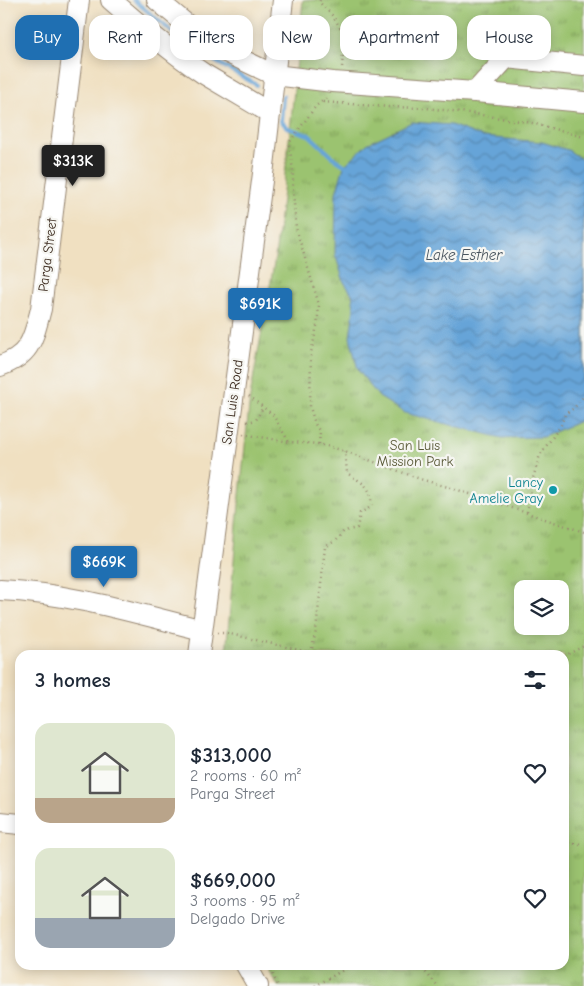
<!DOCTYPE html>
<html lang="en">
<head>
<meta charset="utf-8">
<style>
  :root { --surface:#fff; --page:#f6f6f7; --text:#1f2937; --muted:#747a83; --accent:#1f6fb2 }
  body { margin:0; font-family:"Comic Neue",sans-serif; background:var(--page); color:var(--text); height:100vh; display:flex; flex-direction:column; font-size:19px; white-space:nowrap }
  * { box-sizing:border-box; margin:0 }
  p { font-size:16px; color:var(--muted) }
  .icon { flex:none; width:28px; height:28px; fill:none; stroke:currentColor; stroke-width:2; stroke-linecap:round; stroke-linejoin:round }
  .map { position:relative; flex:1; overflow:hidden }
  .sheet { position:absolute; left:15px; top:650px; width:554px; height:320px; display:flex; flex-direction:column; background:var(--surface); border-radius:15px; box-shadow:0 2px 12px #0003 }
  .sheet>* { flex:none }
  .hud { position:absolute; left:15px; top:15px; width:555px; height:45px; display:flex; gap:10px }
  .fabs { position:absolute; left:514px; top:580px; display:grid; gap:10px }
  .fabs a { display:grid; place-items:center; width:55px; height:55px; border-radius:10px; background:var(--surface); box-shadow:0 2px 12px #0003; font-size:25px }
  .price { position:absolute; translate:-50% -42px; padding:0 11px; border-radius:5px; background:var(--accent); color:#fff; font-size:16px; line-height:32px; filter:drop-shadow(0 1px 2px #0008) }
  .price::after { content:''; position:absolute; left:50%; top:30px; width:15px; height:11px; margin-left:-8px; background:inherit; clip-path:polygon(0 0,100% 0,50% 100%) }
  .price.current { background:#222; color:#fff }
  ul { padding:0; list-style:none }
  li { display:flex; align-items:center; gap:15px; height:125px; padding:0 20px }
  li span { display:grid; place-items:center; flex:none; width:140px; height:100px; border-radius:15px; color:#555 }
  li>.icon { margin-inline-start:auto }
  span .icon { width:60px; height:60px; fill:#fffc; stroke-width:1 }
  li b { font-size:21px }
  h2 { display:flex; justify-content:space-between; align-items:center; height:60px; padding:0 20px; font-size:21px }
  .chip { padding:0 18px; border-radius:15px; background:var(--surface); box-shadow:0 2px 12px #0003; font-size:18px; line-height:45px }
  .chip.current { background:var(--accent); color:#fff }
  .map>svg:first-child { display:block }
</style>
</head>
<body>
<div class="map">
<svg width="584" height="986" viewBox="0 0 584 986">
  <defs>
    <pattern id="park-tufts" width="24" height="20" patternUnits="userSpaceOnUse" patternTransform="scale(1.25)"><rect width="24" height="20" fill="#9bc36f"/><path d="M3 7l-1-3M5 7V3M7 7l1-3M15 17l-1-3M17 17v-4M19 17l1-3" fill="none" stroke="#809f5b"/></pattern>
    <pattern id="water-waves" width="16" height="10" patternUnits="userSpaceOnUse" patternTransform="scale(1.25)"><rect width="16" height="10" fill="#66a4d8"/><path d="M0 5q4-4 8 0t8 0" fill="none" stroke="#5586af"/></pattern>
  </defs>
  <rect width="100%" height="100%" fill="#f6f6f2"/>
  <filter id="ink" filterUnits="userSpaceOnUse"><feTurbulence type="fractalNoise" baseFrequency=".02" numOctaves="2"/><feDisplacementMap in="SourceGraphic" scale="10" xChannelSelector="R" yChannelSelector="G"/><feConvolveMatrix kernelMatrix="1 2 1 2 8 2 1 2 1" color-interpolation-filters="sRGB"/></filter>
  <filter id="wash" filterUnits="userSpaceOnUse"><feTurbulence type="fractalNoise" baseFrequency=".0096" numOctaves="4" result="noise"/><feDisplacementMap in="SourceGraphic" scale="20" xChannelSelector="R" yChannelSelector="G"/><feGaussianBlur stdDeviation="1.12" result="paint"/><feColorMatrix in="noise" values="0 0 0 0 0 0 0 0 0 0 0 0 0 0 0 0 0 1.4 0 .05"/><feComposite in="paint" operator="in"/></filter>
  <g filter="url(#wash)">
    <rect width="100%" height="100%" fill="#f0e0c1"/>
    <path fill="url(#park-tufts)" stroke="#6b7646" fill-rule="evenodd" d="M303,0H584V986H278L265,965H564V655H226L237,524L250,397L275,258L289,140ZM522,589H560V626H522Z"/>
    <polygon fill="url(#water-waves)" stroke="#50677b" points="412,122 451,125 483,137 542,142 568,150 584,161 584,415 580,421 543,437 502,438 443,423 405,413 379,397 358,370 350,337 354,308 352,294 344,282 335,254 336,193 344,166 367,144"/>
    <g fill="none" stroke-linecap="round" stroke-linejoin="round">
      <g stroke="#66a4d8" stroke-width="4">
        <polyline points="134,0 190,47 257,85"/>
        <polyline points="283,96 281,121 288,128 309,135 335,159 349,168"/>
      </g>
    </g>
  </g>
  <g filter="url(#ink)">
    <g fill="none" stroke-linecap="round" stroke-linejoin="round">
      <defs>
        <g id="minor">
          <path d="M111,0C141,26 171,52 204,74C226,87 248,100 270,113"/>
          <polyline points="157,0 197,33 226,52 274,75 333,82 475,92 584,102"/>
          <polyline points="475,92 506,58 584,66"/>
          <path d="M0,366C31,355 33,339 41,309L79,0"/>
          <path d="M0,590C69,593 136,613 202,630"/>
          <polyline points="199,655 264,166 283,0"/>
          <polyline points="0,822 20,824"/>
          <polyline points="246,965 258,986"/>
        </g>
      </defs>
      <use href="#minor" stroke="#968570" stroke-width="22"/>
      <g stroke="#968570" stroke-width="2.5" stroke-dasharray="1 4" stroke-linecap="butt">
        <polyline points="320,0 319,2 333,16 344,34 342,68"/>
        <polyline points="323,102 389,107 426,108 469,113 532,123 584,137"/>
        <polyline points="249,396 273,415 289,442"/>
        <polyline points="247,422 256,420 263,407"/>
        <polyline points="243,434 289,442 319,444 345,451 420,479 455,489 584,532"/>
        <polyline points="319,444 320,432 315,424 310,407 311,353 317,326 319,305 296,228 293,191 293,171 289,143 316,106 328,97"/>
        <polyline points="527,512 533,478 540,455 561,425 565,414 574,408 584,396"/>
        <polyline points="217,633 226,633 320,655"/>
        <path d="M311,653L316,631L325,547L335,541L344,531L357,528L360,513L371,507C373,486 362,483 347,473L345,451"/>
        <polyline points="564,656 584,646"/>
        <polyline points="564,843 584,844"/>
        <polyline points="269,965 278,986"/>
        <polyline points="419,965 438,986"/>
        <polyline points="315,986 352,965"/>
      </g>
      <use href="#minor" stroke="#fff" stroke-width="20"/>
    </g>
  </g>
  <circle fill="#0f9aa8" stroke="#f6f6f2" stroke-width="2" cx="553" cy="490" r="5"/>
  <g text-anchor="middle" stroke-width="4.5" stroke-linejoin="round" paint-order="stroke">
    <g font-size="14" fill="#3b2a1e" stroke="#f6f6f2">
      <text transform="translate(47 255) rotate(-83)" y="5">Parga Street</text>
      <text transform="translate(232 402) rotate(-82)" y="5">San Luis Road</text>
    </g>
    <g font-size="14" fill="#585836" stroke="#f6f6f2">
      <text x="415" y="450">San Luis<tspan x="415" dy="16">Mission Park</tspan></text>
    </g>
    <g font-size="14" fill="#0d838f" stroke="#f6f6f2" text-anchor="end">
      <text x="543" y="487">Lancy<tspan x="543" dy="16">Amelie Gray</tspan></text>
    </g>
    <g font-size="15" font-style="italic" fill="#4a555f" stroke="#f6f6f2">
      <text x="464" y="260">Lake Esther</text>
    </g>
  </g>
</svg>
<div class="fabs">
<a><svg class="icon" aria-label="layers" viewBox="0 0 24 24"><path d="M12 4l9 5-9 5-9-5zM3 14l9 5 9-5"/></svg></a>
</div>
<b class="price current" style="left:73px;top:187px">$313K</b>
<b class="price" style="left:260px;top:330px">$691K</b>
<b class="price" style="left:104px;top:588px">$669K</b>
<div class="hud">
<a class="chip current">Buy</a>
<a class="chip">Rent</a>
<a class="chip">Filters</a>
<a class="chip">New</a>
<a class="chip">Apartment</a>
<a class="chip">House</a>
</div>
<section class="sheet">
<h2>3 homes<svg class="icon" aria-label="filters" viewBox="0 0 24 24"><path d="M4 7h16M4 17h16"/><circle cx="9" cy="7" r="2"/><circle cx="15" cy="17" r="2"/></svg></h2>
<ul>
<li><span style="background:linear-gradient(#dfe7d0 75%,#b9a48a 0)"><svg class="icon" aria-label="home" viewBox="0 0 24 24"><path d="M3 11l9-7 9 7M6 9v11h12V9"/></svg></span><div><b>$313,000</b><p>2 rooms · 60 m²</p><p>Parga Street</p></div><svg class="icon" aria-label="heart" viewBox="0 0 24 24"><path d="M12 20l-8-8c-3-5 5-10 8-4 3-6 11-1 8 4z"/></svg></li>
<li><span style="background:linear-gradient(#dfe7d0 70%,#9aa5b1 0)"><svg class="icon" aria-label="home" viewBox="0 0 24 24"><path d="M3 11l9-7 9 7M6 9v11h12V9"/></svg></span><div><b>$669,000</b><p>3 rooms · 95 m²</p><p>Delgado Drive</p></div><svg class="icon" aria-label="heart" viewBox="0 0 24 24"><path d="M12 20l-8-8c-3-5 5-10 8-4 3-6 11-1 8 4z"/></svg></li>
</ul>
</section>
</div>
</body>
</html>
